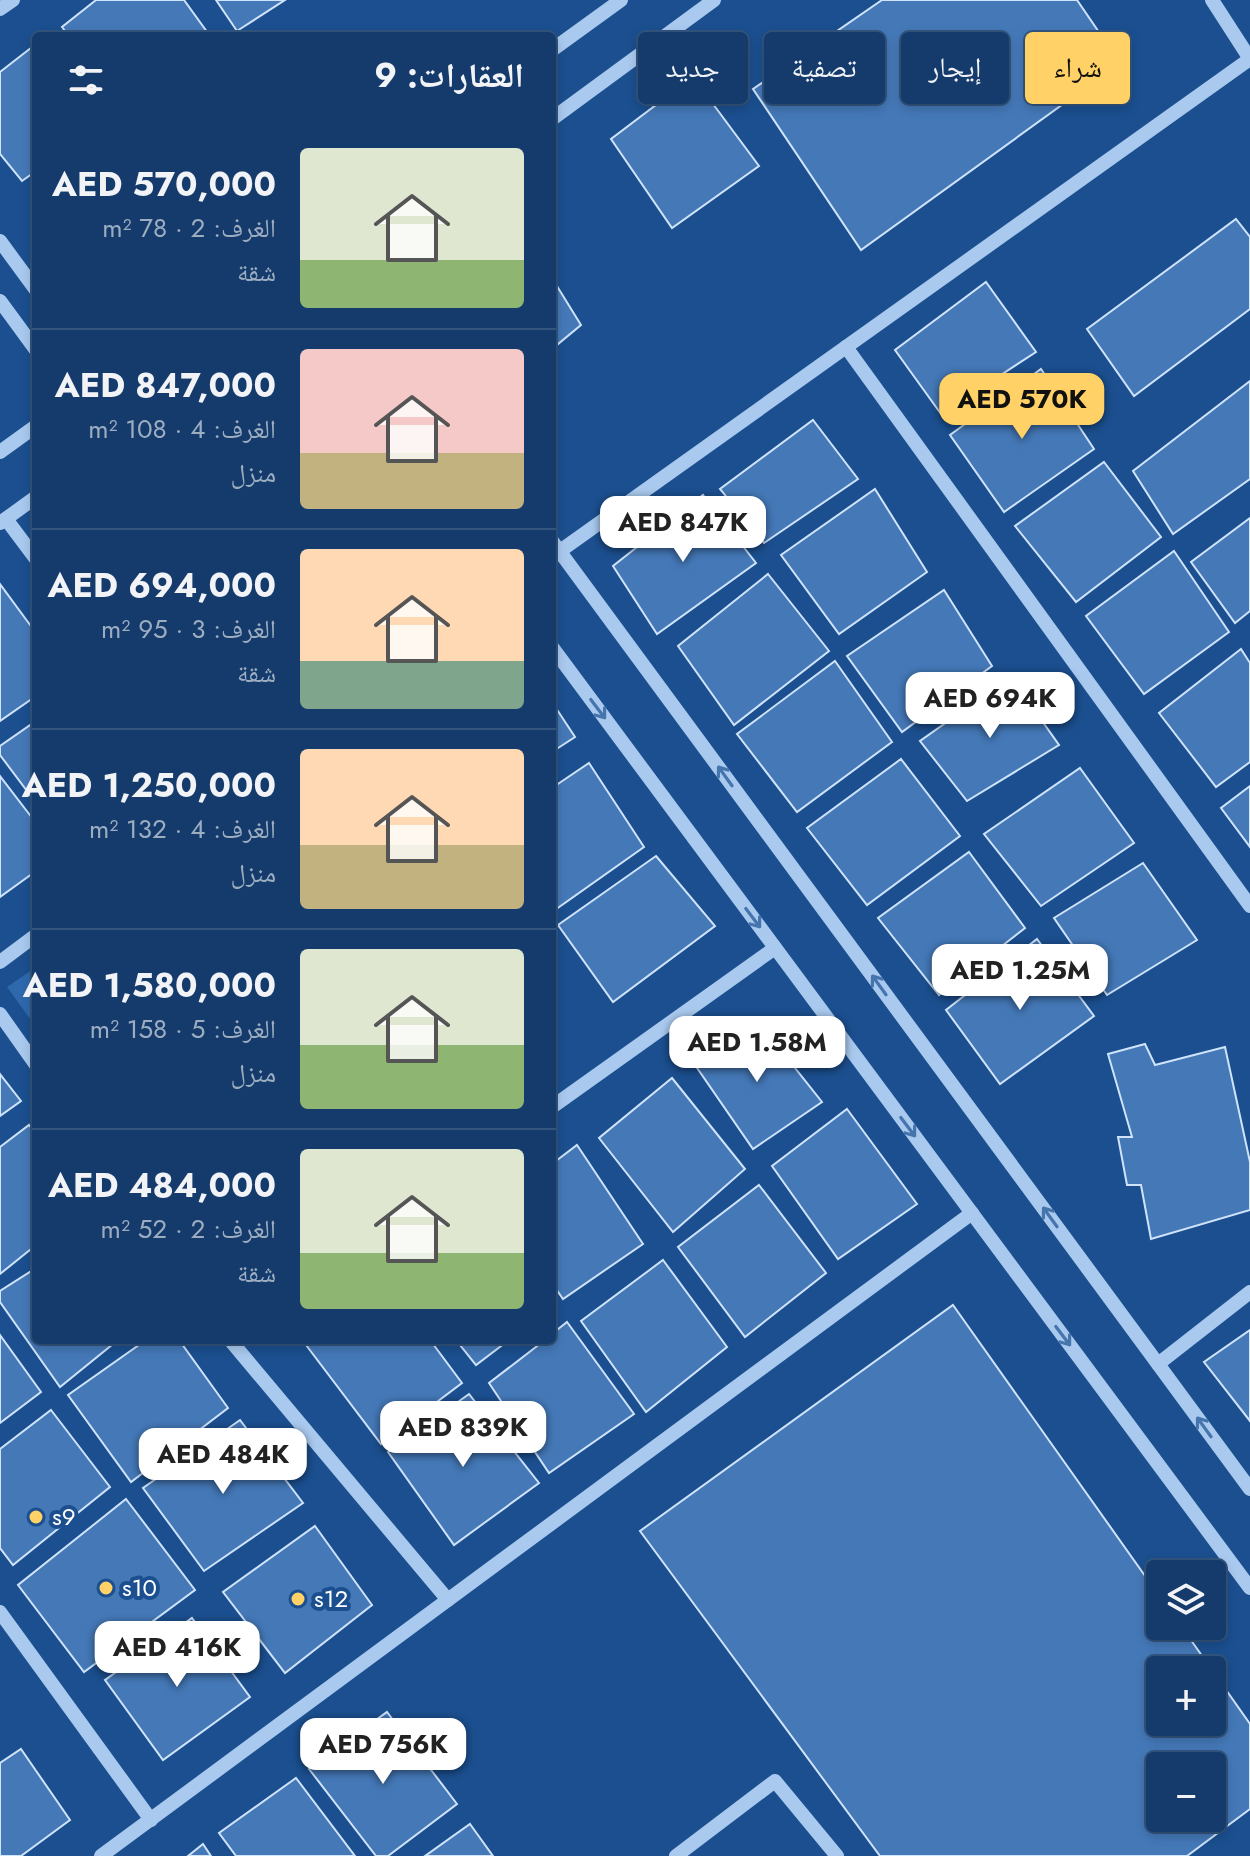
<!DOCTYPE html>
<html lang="ar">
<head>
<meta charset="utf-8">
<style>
  :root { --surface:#143b6b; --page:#214673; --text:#f1f3f6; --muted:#9dadc1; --line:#33557e; --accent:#ffd166 }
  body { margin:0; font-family:Jost,"Noto Naskh Arabic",sans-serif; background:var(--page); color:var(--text); direction:rtl; height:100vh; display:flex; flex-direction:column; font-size:30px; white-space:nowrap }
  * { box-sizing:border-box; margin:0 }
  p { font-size:26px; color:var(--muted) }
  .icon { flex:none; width:44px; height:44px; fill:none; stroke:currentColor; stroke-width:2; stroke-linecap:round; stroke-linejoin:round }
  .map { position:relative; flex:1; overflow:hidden; direction:ltr }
  .panel { position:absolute; left:32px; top:32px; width:524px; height:1312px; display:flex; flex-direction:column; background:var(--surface); border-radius:8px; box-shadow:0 4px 12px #0003,0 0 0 2px var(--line); direction:rtl }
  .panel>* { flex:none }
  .top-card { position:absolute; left:580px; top:32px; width:550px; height:72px; direction:rtl; display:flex; gap:16px }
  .buttons { position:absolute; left:1146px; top:1560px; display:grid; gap:16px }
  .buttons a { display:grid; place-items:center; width:80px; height:80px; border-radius:8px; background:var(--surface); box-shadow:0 4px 12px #0003,0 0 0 2px var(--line); font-size:40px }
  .price { position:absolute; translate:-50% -68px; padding:0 18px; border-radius:16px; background:#fff; color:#222; font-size:26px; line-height:52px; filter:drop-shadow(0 2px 4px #0008) }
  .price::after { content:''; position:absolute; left:50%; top:48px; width:24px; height:18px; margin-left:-12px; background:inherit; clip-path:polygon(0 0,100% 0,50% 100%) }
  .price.current { background:var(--accent); color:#111 }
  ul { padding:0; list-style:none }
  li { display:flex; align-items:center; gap:24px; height:200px; padding:0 32px }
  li+li { border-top:2px solid var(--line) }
  li span { display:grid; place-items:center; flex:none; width:224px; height:160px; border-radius:8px; color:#555 }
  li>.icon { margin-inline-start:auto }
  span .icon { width:96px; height:96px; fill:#fffc; stroke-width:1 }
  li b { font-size:34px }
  h2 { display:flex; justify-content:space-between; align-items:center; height:96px; padding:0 32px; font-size:34px }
  .tag { padding:0 28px; border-radius:8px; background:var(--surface); box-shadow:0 4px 12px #0003,0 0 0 2px var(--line); font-size:28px; line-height:72px }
  .tag.current { background:var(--accent); color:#111 }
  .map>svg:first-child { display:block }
</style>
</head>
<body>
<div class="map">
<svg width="1250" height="1856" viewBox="0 0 1250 1856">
  <rect width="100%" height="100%" fill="#1b4f8f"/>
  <polygon fill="#2e69ad" points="36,967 36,1027 7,987"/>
  <g fill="#4478b7" stroke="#cfe3fa" stroke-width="2" fill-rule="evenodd">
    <polygon points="96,0 184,0 210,36 69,36 62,27"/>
    <polygon points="216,0 285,0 237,31"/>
    <polygon points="882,0 1077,0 1120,63 861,250 753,89"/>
    <polygon points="36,44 36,171 22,181 0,154 0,72"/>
    <polygon points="693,77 759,166 672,228 611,139"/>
    <polygon points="1236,219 1250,237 1250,309 1134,396 1087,329"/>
    <polygon points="552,278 581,325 552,349"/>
    <polygon points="986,282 1036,352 941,414 895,350"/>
    <polygon points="1041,369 1094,449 1004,512 950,435"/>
    <polygon points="1250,381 1250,479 1173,534 1133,471"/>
    <polygon points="813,420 858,479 764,543 720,489"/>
    <polygon points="1104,462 1161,537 1076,602 1015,526"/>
    <polygon points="875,489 927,572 839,634 781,555"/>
    <polygon points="703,495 756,563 657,634 613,566"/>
    <polygon points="1250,518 1250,611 1235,623 1191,562"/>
    <polygon points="1174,551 1229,632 1144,694 1086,616"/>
    <polygon points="768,574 829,651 734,725 678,646"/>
    <polygon points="0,584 36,633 36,696 0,721"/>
    <polygon points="944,590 992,666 902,732 847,656"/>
    <polygon points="1241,649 1250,663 1250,762 1216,787 1159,713"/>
    <polygon points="835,661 892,742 797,812 737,734"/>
    <polygon points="1011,677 1059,745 967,801 920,741"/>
    <polygon points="552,702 575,737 552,752"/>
    <polygon points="36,721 36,803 0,755 0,746"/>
    <polygon points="901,759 960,836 867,905 807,828"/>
    <polygon points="589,763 644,847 552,912 552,788"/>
    <polygon points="1080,768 1134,843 1041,906 984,834"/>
    <polygon points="0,776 36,823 36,871 0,897"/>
    <polygon points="1250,786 1250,847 1221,808"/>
    <polygon points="969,852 1025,928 939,995 878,918"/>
    <polygon points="656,856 715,926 613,1002 558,925"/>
    <polygon points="1143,863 1197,940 1107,995 1054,918"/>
    <polygon points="1037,939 1094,1016 1000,1084 946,1010"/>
    <polygon points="757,1020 822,1102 753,1149 693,1062"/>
    <polygon points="1145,1044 1155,1065 1225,1047 1250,1162 1250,1210 1151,1239 1141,1185 1127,1185 1118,1137 1132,1137 1108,1054"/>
    <polygon points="0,1074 21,1101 0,1116"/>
    <polygon points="672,1078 745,1169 673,1232 599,1138"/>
    <polygon points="847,1109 917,1204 838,1259 772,1166"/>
    <polygon points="29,1125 36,1134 36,1245 0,1274 0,1147"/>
    <polygon points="577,1145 643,1244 563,1299 552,1283 552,1164"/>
    <polygon points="759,1185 826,1273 745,1337 678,1247"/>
    <polygon points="663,1260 727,1347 646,1412 581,1321"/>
    <polygon points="36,1268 36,1340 118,1340 60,1387 0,1302 0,1291"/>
    <path d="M953,1305L1160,1597V1626H1181L1212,1670H1160V1722H1212V1670L1250,1724V1809L1187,1856H880L640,1531ZM1160,1766H1212V1818H1160Z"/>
    <polygon points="567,1322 634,1414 549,1473 489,1383 545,1340 552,1340 552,1334"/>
    <polygon points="1250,1330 1250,1421 1204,1362"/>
    <polygon points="0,1335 41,1392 0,1423"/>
    <polygon points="146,1340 179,1340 228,1408 131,1482 68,1395"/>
    <polygon points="312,1340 430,1340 462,1383 381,1444 306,1345"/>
    <polygon points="456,1340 509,1340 476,1365"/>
    <polygon points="469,1394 539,1483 454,1545 388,1452"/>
    <polygon points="51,1410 110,1487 13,1565 0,1548 0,1449"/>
    <polygon points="240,1420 303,1503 204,1571 143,1488"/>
    <polygon points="126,1499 195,1590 84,1672 18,1585"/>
    <polygon points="315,1526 372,1605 285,1673 223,1592"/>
    <polygon points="192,1618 250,1697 163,1760 105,1680"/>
    <polygon points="387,1712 457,1804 388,1856 376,1856 309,1769"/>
    <polygon points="21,1749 70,1820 21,1856 0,1856 0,1763"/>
    <polygon points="296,1778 355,1856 236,1856 219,1833"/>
    <polygon points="470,1824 493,1856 425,1856"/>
    <polygon points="203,1844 211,1856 188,1856"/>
  </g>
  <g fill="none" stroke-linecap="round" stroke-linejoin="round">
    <g stroke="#a9c9ee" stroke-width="14">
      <polyline points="1212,0 1250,59"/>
      <polyline points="0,9 13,0"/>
      <polyline points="552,50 621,0"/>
      <polyline points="552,119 714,0"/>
      <polyline points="0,241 36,290"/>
      <polyline points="0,301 36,350"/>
      <polyline points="846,347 1250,906"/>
      <polyline points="0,452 36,426"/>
      <polyline points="6,519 36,559"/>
      <polyline points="0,523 36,497"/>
      <polyline points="552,541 1250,1489"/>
      <polyline points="560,551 1250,59"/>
      <polyline points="552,647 1250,1588"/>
      <polyline points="0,962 36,935"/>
      <polyline points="0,1014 36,1065"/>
      <polyline points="552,1107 775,948"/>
      <polyline points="230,1340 448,1600"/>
      <polyline points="1158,1364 1250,1292"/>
      <polyline points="0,1612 151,1820"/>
      <polyline points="101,1856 972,1213"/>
      <polyline points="676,1856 775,1781 837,1856"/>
    </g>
  </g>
  <defs><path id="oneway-shaft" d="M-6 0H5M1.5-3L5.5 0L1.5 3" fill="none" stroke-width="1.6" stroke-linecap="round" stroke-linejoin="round" transform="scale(2)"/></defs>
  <g stroke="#4674ac">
    <use href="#oneway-shaft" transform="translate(598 709) rotate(53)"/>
    <use href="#oneway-shaft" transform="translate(725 776) rotate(-126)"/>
    <use href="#oneway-shaft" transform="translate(753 918) rotate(53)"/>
    <use href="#oneway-shaft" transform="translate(879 985) rotate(-126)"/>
    <use href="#oneway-shaft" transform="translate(908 1127) rotate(53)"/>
    <use href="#oneway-shaft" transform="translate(1050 1217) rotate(-126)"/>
    <use href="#oneway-shaft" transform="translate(1063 1336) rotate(53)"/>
    <use href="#oneway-shaft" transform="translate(1204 1427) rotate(-126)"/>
  </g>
  <g fill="#ffd166" stroke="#1b4f8f" stroke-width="3">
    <circle cx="36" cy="1517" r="8"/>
    <circle cx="106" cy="1588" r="8"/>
    <circle cx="298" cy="1599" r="8"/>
  </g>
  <g text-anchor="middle" stroke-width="8" stroke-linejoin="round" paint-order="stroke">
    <g font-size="24" fill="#fff" stroke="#1b4f8f" text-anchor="start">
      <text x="52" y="1525">s9</text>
      <text x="122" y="1596">s10</text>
      <text x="314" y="1607">s12</text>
    </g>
  </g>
</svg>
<div class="buttons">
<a><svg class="icon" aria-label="layers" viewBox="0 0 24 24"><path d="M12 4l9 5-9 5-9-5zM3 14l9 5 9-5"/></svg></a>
<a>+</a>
<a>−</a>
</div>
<b class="price current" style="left:1022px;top:441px">AED 570K</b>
<b class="price" style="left:683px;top:564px">AED 847K</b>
<b class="price" style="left:990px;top:740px">AED 694K</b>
<b class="price" style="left:1020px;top:1012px">AED 1.25M</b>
<b class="price" style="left:757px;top:1084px">AED 1.58M</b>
<b class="price" style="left:463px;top:1469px">AED 839K</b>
<b class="price" style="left:223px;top:1496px">AED 484K</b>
<b class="price" style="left:177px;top:1689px">AED 416K</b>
<b class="price" style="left:383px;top:1786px">AED 756K</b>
<div class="top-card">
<a class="tag current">شراء</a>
<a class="tag">إيجار</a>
<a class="tag">تصفية</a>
<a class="tag">جديد</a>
</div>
<section class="panel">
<h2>العقارات: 9<svg class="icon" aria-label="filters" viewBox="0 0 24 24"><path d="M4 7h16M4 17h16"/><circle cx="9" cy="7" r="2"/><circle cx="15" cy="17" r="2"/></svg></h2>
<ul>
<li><span style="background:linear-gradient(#dfe7d0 70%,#8fb573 0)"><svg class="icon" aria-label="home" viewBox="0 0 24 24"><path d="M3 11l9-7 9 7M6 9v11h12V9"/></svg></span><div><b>AED 570,000</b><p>الغرف: 2 · 78 m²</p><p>شقة</p></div></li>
<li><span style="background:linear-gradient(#f6c9c9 65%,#c2b280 0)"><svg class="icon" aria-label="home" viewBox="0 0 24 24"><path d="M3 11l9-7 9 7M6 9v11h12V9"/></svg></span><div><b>AED 847,000</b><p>الغرف: 4 · 108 m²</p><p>منزل</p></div></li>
<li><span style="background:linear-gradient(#ffd9b3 70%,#7fa58c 0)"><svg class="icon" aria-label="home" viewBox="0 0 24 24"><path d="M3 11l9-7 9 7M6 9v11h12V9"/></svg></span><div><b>AED 694,000</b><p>الغرف: 3 · 95 m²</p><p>شقة</p></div></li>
<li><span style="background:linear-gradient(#ffd9b3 60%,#c2b280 0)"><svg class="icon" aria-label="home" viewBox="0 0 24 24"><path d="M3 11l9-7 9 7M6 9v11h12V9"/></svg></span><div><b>AED 1,250,000</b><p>الغرف: 4 · 132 m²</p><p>منزل</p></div></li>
<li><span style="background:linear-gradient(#dfe7d0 60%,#8fb573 0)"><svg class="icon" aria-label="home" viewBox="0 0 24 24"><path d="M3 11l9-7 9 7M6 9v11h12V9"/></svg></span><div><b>AED 1,580,000</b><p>الغرف: 5 · 158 m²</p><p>منزل</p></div></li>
<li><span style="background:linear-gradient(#dfe7d0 65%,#8fb573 0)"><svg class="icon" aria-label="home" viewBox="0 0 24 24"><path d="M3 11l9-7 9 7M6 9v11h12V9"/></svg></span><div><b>AED 484,000</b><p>الغرف: 2 · 52 m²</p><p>شقة</p></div></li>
</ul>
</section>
</div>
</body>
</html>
